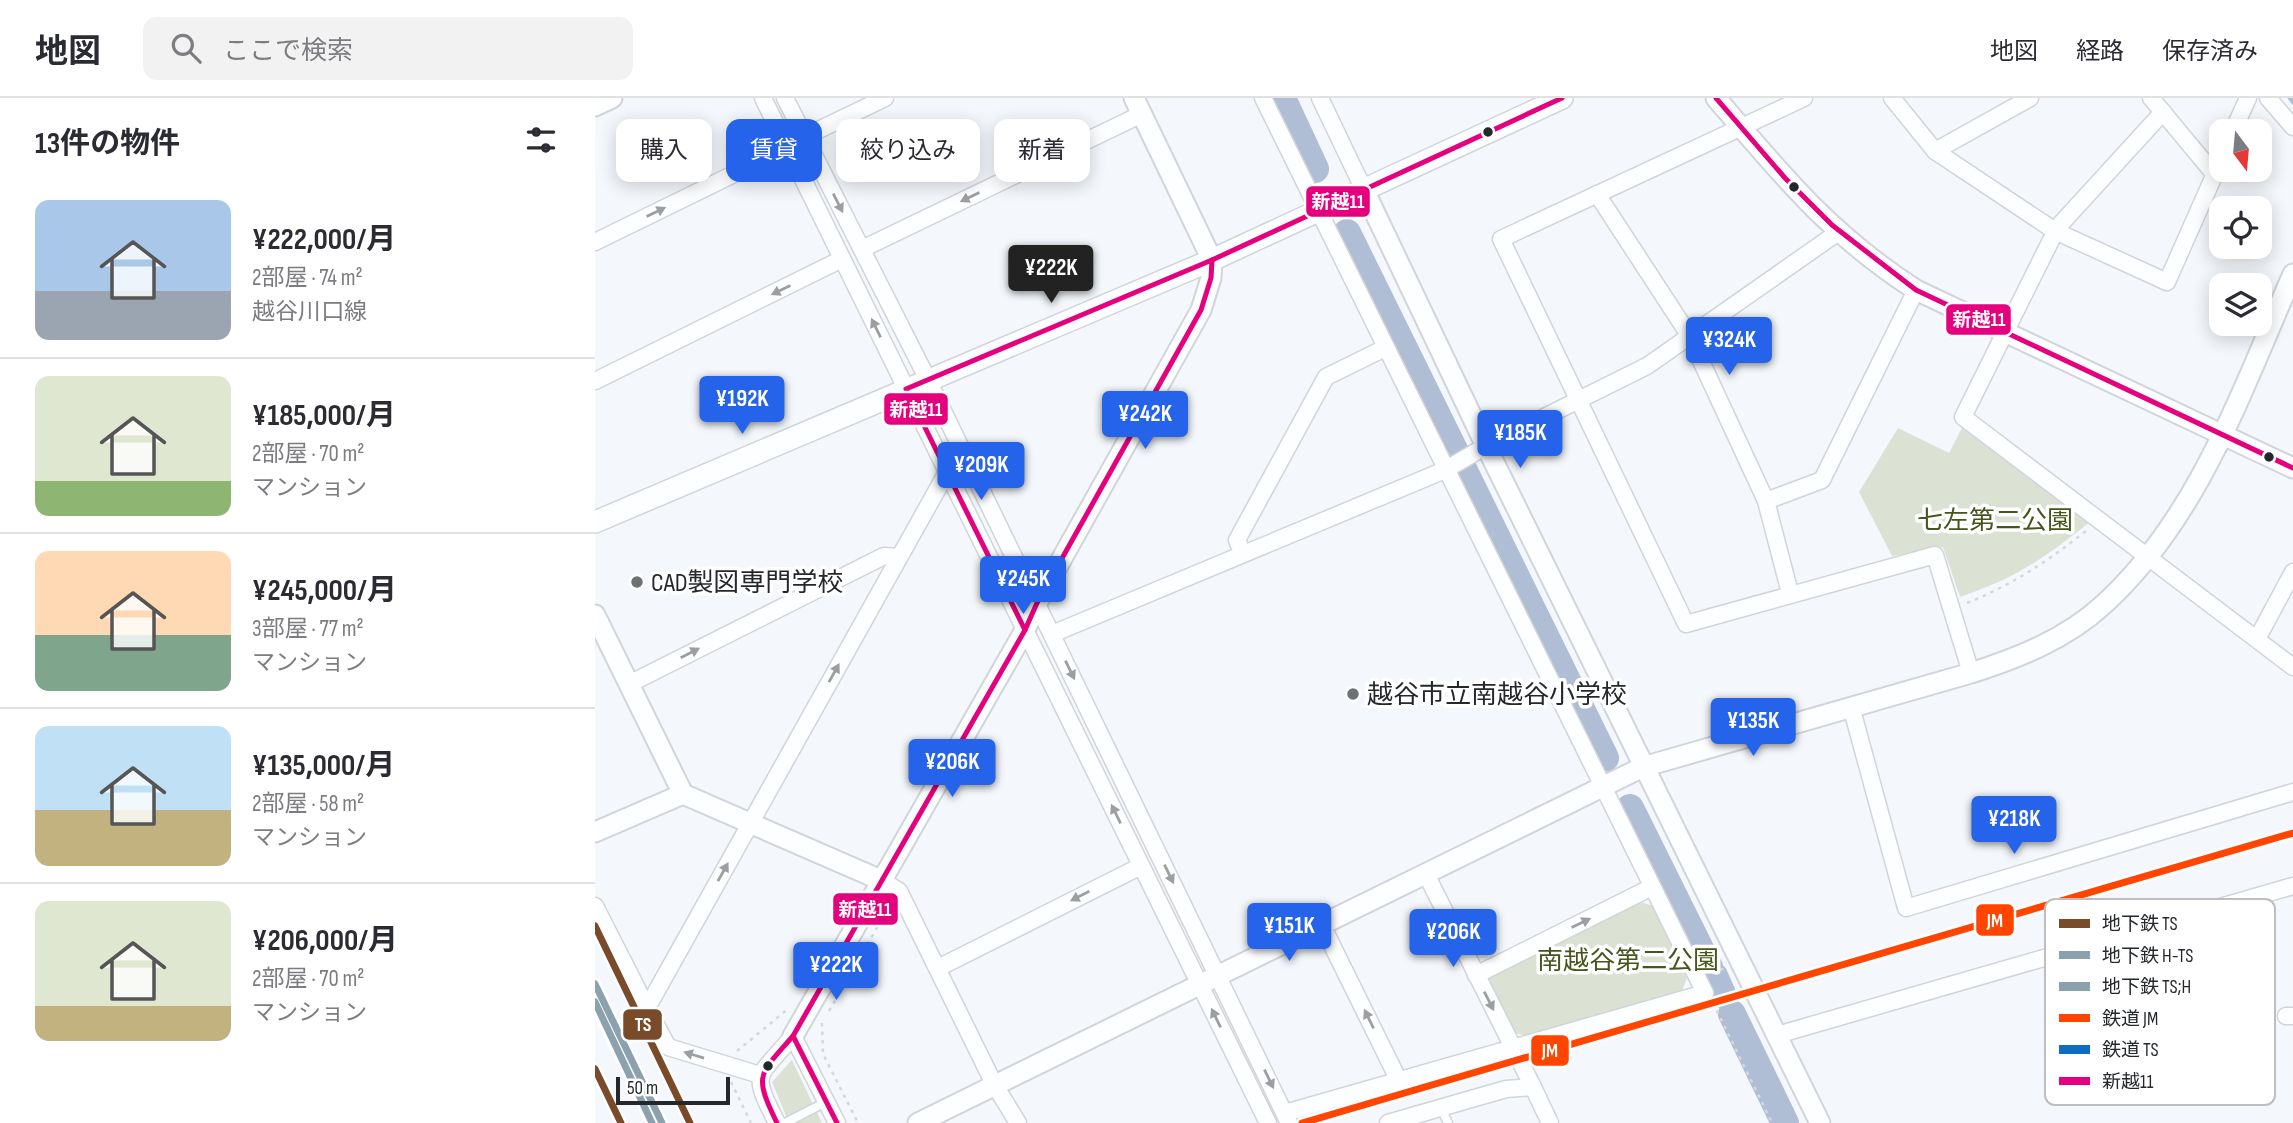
<!DOCTYPE html>
<html lang="ja">
<head>
<meta charset="utf-8">
<style>
  :root { --surface:#fff; --page:#f2f2f3; --text:#2b2b33; --muted:#7c7c81; --line:#e1e1e2; --accent:#2563eb }
  body { margin:0; font-family:"Sofia Sans Condensed","Noto Sans JP",sans-serif; background:var(--page); color:var(--text); height:100vh; display:flex; flex-direction:column; font-size:26px; white-space:nowrap }
  * { box-sizing:border-box; margin:0 }
  p { font-size:23px; color:var(--muted) }
  .icon { flex:none; width:38px; height:38px; fill:none; stroke:currentColor; stroke-width:2; stroke-linecap:round; stroke-linejoin:round }
  .map { position:relative; flex:1; overflow:hidden }
  .details { display:flex; flex-direction:column; background:var(--surface); width:595px }
  .details>* { flex:none }
  .hud { position:absolute; left:21px; top:21px; width:665px; height:63px; display:flex; gap:14px }
  .needle { width:46px; rotate:164deg }
  .buttons { position:absolute; left:1614px; top:21px; display:grid; gap:14px }
  .buttons a { display:grid; place-items:center; width:63px; height:63px; border-radius:14px; background:var(--surface); box-shadow:0 4px 18px #0003; font-size:35px }
  .scale { position:absolute; left:21px; bottom:18px; width:114px; box-sizing:border-box; padding-left:7px; border:4px solid #25282b; border-top:0; font-size:19px; line-height:24px; white-space:nowrap; color:#25282b; -webkit-text-stroke:5px #fff; paint-order:stroke }
  .price { position:absolute; translate:-50% -60px; padding:0 16px; border-radius:7px; background:var(--accent); color:#fff; font-size:23px; line-height:46px; filter:drop-shadow(0 2px 4px #0008) }
  .price::after { content:''; position:absolute; left:50%; top:42px; width:21px; height:16px; margin-left:-10px; background:inherit; clip-path:polygon(0 0,100% 0,50% 100%) }
  .price.active { background:#222; color:#fff }
  ul { padding:0; list-style:none }
  li { display:flex; align-items:center; gap:21px; height:175px; padding:0 35px }
  li+li { border-top:2px solid var(--line) }
  li span { display:grid; place-items:center; flex:none; width:196px; height:140px; border-radius:14px; color:#555 }
  li>.icon { margin-inline-start:auto }
  span .icon { width:84px; height:84px; fill:#fffc; stroke-width:1 }
  li b { font-size:30px }
  h2 { display:flex; justify-content:space-between; align-items:center; height:84px; padding:0 35px; font-size:30px }
  .chip { padding:0 24px; border-radius:14px; background:var(--surface); box-shadow:0 4px 18px #0003; font-size:24px; line-height:63px }
  .chip.active { background:var(--accent); color:#fff }
  header { display:flex; align-items:center; gap:42px; box-sizing:border-box; height:98px; padding:0 35px; background:var(--surface); border-bottom:2px solid var(--line) }
  header strong { font-size:33px }
  nav { display:flex; gap:38px; margin-inline-start:auto; font-size:24px }
  .search { width:490px; height:63px; background:var(--page); display:flex; align-items:center; gap:18px; box-sizing:border-box; padding:0 24px; border-radius:14px; color:var(--muted); font-size:26px }
  main { display:flex; flex:1; min-height:0 }
  .map>svg:first-child { display:block }
</style>
</head>
<body>
<header>
<strong>地図</strong>
<div class="search"><svg class="icon" aria-label="search" viewBox="0 0 24 24"><circle cx="10" cy="10" r="6"/><path d="M15 15l6 6"/></svg>ここで検索</div>
<nav><a>地図</a><a>経路</a><a>保存済み</a></nav>
</header>
<main>
<section class="details">
<h2>13件の物件<svg class="icon" aria-label="filters" viewBox="0 0 24 24"><path d="M4 7h16M4 17h16"/><circle cx="9" cy="7" r="2"/><circle cx="15" cy="17" r="2"/></svg></h2>
<ul>
<li><span style="background:linear-gradient(#a9c7e8 65%,#9aa5b1 0)"><svg class="icon" aria-label="home" viewBox="0 0 24 24"><path d="M3 11l9-7 9 7M6 9v11h12V9"/></svg></span><div><b>¥222,000/月</b><p>2部屋 · 74 m²</p><p>越谷川口線</p></div></li>
<li><span style="background:linear-gradient(#dfe7d0 75%,#8fb573 0)"><svg class="icon" aria-label="home" viewBox="0 0 24 24"><path d="M3 11l9-7 9 7M6 9v11h12V9"/></svg></span><div><b>¥185,000/月</b><p>2部屋 · 70 m²</p><p>マンション</p></div></li>
<li><span style="background:linear-gradient(#ffd9b3 60%,#7fa58c 0)"><svg class="icon" aria-label="home" viewBox="0 0 24 24"><path d="M3 11l9-7 9 7M6 9v11h12V9"/></svg></span><div><b>¥245,000/月</b><p>3部屋 · 77 m²</p><p>マンション</p></div></li>
<li><span style="background:linear-gradient(#bfe0f5 60%,#c2b280 0)"><svg class="icon" aria-label="home" viewBox="0 0 24 24"><path d="M3 11l9-7 9 7M6 9v11h12V9"/></svg></span><div><b>¥135,000/月</b><p>2部屋 · 58 m²</p><p>マンション</p></div></li>
<li><span style="background:linear-gradient(#dfe7d0 75%,#c2b280 0)"><svg class="icon" aria-label="home" viewBox="0 0 24 24"><path d="M3 11l9-7 9 7M6 9v11h12V9"/></svg></span><div><b>¥206,000/月</b><p>2部屋 · 70 m²</p><p>マンション</p></div></li>
</ul>
</section>
<div class="map">
<svg width="1698" height="1025" viewBox="0 0 1698 1025">
  <rect width="100%" height="100%" fill="#f4f8fc"/>
  <g fill="#dbe2d3">
    <path d="M1369,326L1495,424C1449,460 1422,480 1365,499L1348,449L1297,458L1264,394L1303,330L1354,355Z"/>
    <polygon points="1045,804 1058,808 1092,880 1087,893 931,938 920,935 892,884 895,877"/>
    <polygon points="197,962 227,1025 194,1025 177,984"/>
  </g>
  <g fill="none" stroke-linecap="round" stroke-linejoin="round">
    <polyline stroke="#afbed5" stroke-width="4.5" points="1695,0 1698,4"/>
    <g stroke="#afbed5" stroke-width="28">
      <polyline points="687,0 720,71"/>
      <polyline points="752,135 860,354"/>
      <polyline points="868,371 1010,660"/>
      <polyline points="1035,710 1114,869"/>
      <polyline points="1119,878 1127,896"/>
      <polyline points="1137,916 1190,1025"/>
    </g>
    <defs>
      <g id="service">
        <polyline points="846,1010 853,1025"/>
        <polyline points="190,1025 231,1004"/>
      </g>
      <g id="minor">
        <polyline points="168,0 673,1025"/>
        <polyline points="190,0 333,282 694,1025"/>
        <polyline points="668,0 1110,895 690,1015"/>
        <polyline points="725,0 769,92"/>
        <polyline points="1209,0 906,141 1091,526 1340,457 1376,575"/>
        <polyline points="1297,0 1340,53 1460,133 1572,184 1626,62"/>
        <polyline points="1556,0 1620,77"/>
        <polyline points="1673,0 1698,29"/>
        <polyline points="1568,14 1462,130 1368,319 1698,569"/>
        <polyline points="1638,33 1653,0"/>
        <polyline points="209,39 290,0"/>
        <polyline points="1340,53 1435,0"/>
        <polyline points="1002,96 1094,237 1171,403 1195,495"/>
        <polyline points="0,144 192,50"/>
        <polyline points="267,151 547,16"/>
        <polyline points="0,283 247,161"/>
        <polyline points="1171,403 1227,382 1321,192"/>
        <polyline points="648,456 642,442 731,279 790,250"/>
        <polyline points="457,536 850,372 891,348 1052,268 1242,135"/>
        <polyline points="1662,541 1698,474"/>
        <polyline points="34,586 289,458 303,459"/>
        <polyline points="1257,612 1311,810 1698,694"/>
        <polyline points="831,776 938,989"/>
        <polyline points="288,783 304,793 399,986 423,1025"/>
        <polyline points="0,808 52,910"/>
        <polyline points="727,827 804,983"/>
        <polyline points="343,870 546,768"/>
        <polyline points="881,877 1057,789"/>
        <polyline points="1691,918 1698,918"/>
        <polyline points="1182,937 1698,788"/>
        <polyline points="165,977 73,949 52,910 351,376"/>
        <path d="M182,1025C155,972 162,981 198,938L242,1025"/>
        <polyline points="793,1025 911,991 938,989 955,1025"/>
      </g>
      <g id="tertiary">
        <path d="M1121,0C1187,77 1234,136 1321,192L1698,370"/>
        <polyline points="0,8 17,0"/>
        <polyline points="769,92 891,348 1225,1025"/>
        <polyline points="0,517 88,696 288,783"/>
        <polyline points="0,734 88,696"/>
        <polyline points="198,938 430,532 442,505 606,212 616,180 617,162 539,0"/>
        <path d="M323,1025L1048,669L1376,575C1423,560 1471,541 1508,507C1604,420 1647,291 1698,176"/>
      </g>
      <polyline id="secondary" points="0,424 617,162 967,0"/>
    </defs>
    <use href="#service" stroke="#d1d4d8" stroke-width="11"/>
    <use href="#minor" stroke="#d1d4d8" stroke-width="19"/>
    <use href="#tertiary" stroke="#d1d4d8" stroke-width="23"/>
    <use href="#secondary" stroke="#d1d4d8" stroke-width="24"/>
    <g stroke="#d6d8d9" stroke-width="2.5" stroke-dasharray="3.5 5" stroke-linecap="butt">
      <path d="M1372,505C1417,487 1453,463 1491,433"/>
      <polyline points="1117,874 1131,870"/>
      <polyline points="1118,905 1177,1025"/>
      <polyline points="234,913 295,807"/>
      <polyline points="227,925 228,956 263,1025"/>
      <polyline points="142,953 194,910"/>
      <polyline points="136,984 156,1025"/>
    </g>
    <use href="#service" stroke="#fdfeff" stroke-width="8"/>
    <use href="#minor" stroke="#fdfeff" stroke-width="16"/>
    <use href="#tertiary" stroke="#fdfeff" stroke-width="19"/>
    <use href="#secondary" stroke="#fdfeff" stroke-width="21"/>
    <defs>
      <g id="bus-1">
        <polyline points="1121,0 1190,80 1237,127 1321,192 1698,370"/>
        <polyline points="430,532 311,291 617,162 967,0"/>
        <polyline points="198,938 242,1025"/>
        <path d="M182,1025C158,976 164,977 198,938L430,532L442,505L606,212L616,180L617,162"/>
      </g>
    </defs>
    <use href="#bus-1" stroke="#fff" stroke-width="10"/>
    <use href="#bus-1" stroke="#e5007d" stroke-width="5"/>
    <defs>
      <polyline id="rail-1" points="707,1025 1698,735"/>
      <polyline id="rail-2" points="0,906 57,1025"/>
    </defs>
    <use href="#rail-1" stroke="#fff" stroke-width="12"/>
    <use href="#rail-2" stroke="#fff" stroke-width="12"/>
    <use href="#rail-1" stroke="#ff4500" stroke-width="7"/>
    <use href="#rail-2" stroke="#0f6cc3" stroke-width="7"/>
    <defs>
      <g id="metro-1">
        <polyline points="0,828 95,1025"/>
        <polyline points="0,971 26,1025"/>
      </g>
      <polyline id="metro-2" points="0,886 67,1025"/>
      <polyline id="metro-3" points="0,904 57,1025"/>
    </defs>
    <use href="#metro-1" stroke="#fff" stroke-width="12"/>
    <use href="#metro-2" stroke="#fff" stroke-width="12"/>
    <use href="#metro-3" stroke="#fff" stroke-width="12"/>
    <use href="#metro-1" stroke="#7a4b2a" stroke-width="7"/>
    <use href="#metro-2" stroke="#8ba2ae" stroke-width="7"/>
    <use href="#metro-3" stroke="#8ba2ae" stroke-width="7"/>
  </g>
  <defs><path id="oneway-solid" d="M-6-.8H1V-3.2L6.5 0L1 3.2V.8H-6Z" transform="scale(1.75)"/></defs>
  <g fill="#9c9ea0">
    <use href="#oneway-solid" transform="translate(375 99) rotate(154)"/>
    <use href="#oneway-solid" transform="translate(243 105) rotate(63)"/>
    <use href="#oneway-solid" transform="translate(61 114) rotate(-26)"/>
    <use href="#oneway-solid" transform="translate(186 192) rotate(154)"/>
    <use href="#oneway-solid" transform="translate(281 230) rotate(-116)"/>
    <use href="#oneway-solid" transform="translate(95 555) rotate(-27)"/>
    <use href="#oneway-solid" transform="translate(475 572) rotate(64)"/>
    <use href="#oneway-solid" transform="translate(239 575) rotate(-61)"/>
    <use href="#oneway-solid" transform="translate(521 716) rotate(-116)"/>
    <use href="#oneway-solid" transform="translate(128 774) rotate(-61)"/>
    <use href="#oneway-solid" transform="translate(574 776) rotate(64)"/>
    <use href="#oneway-solid" transform="translate(485 798) rotate(153)"/>
    <use href="#oneway-solid" transform="translate(986 825) rotate(-26)"/>
    <use href="#oneway-solid" transform="translate(894 903) rotate(63)"/>
    <use href="#oneway-solid" transform="translate(621 920) rotate(-116)"/>
    <use href="#oneway-solid" transform="translate(774 921) rotate(-116)"/>
    <use href="#oneway-solid" transform="translate(99 957) rotate(-163)"/>
    <use href="#oneway-solid" transform="translate(674 981) rotate(64)"/>
  </g>
  <g fill="#25282b" stroke="#fff" stroke-width="2.5">
    <circle cx="893" cy="34" r="6"/>
    <circle cx="1199" cy="89" r="6"/>
    <circle cx="1674" cy="359" r="6"/>
    <circle cx="173" cy="968" r="6"/>
  </g>
  <g fill="#6d7174" stroke="#fff" stroke-width="2.5">
    <circle cx="42" cy="484" r="7"/>
    <circle cx="758" cy="596" r="7"/>
  </g>
  <g text-anchor="middle" stroke-width="7" stroke-linejoin="round" paint-order="stroke">
    <g font-size="26" fill="#47541b" stroke="#fff">
      <text x="1400" y="431">七左第二公園</text>
      <text x="1033" y="871">南越谷第二公園</text>
    </g>
    <g font-size="26" fill="#25282b" stroke="#fff" text-anchor="start">
      <text x="56" y="493">CAD製図専門学校</text>
      <text x="772" y="605">越谷市立南越谷小学校</text>
    </g>
  </g>
  <rect x="1450" y="801" width="230" height="206" rx="10" fill="#fff" stroke="#bebebf" stroke-width="2"/>
  <rect x="1464" y="821" width="31" height="9" fill="#7a4b2a"/>
  <rect x="1464" y="853" width="31" height="8" fill="#8ba2ae"/>
  <rect x="1464" y="884" width="31" height="9" fill="#8ba2ae"/>
  <rect x="1464" y="916" width="31" height="8" fill="#ff4500"/>
  <rect x="1464" y="947" width="31" height="9" fill="#0f6cc3"/>
  <rect x="1464" y="979" width="31" height="8" fill="#e5007d"/>
  <g font-size="19" fill="#25282b">
    <text x="1507" y="832">地下鉄 TS</text>
    <text x="1507" y="864">地下鉄 H-TS</text>
    <text x="1507" y="895">地下鉄 TS;H</text>
    <text x="1507" y="927">鉄道 JM</text>
    <text x="1507" y="958">鉄道 TS</text>
    <text x="1507" y="990">新越11</text>
  </g>
  <g stroke="#fff" stroke-width="2.5">
    <rect x="710" y="87" width="66" height="33" rx="7" fill="#e5007d"/>
    <rect x="1350" y="205" width="67" height="33" rx="7" fill="#e5007d"/>
    <rect x="288" y="294" width="66" height="34" rx="7" fill="#e5007d"/>
    <rect x="237" y="794" width="67" height="34" rx="7" fill="#e5007d"/>
    <rect x="1380" y="805" width="40" height="34" rx="7" fill="#ff4500"/>
    <rect x="27" y="910" width="41" height="33" rx="7" fill="#7a4b2a"/>
    <rect x="935" y="936" width="40" height="33" rx="7" fill="#ff4500"/>
  </g>
  <g font-size="19" text-anchor="middle" font-weight="bold" fill="#fff">
    <text x="743" y="110">新越11</text>
    <text x="1384" y="228">新越11</text>
    <text x="321" y="318">新越11</text>
    <text x="270" y="818">新越11</text>
    <text x="1400" y="829">JM</text>
    <text x="48" y="933">TS</text>
    <text x="955" y="959">JM</text>
  </g>
</svg>
<div class="buttons">
<a><svg class="needle" viewBox="-14 -14 28 28"><path d="M0-13l5 13h-10z" fill="#e53935"/><path d="M0 13l5-13h-10z" fill="#7c7c81"/></svg></a>
<a><svg class="icon" aria-label="locate" viewBox="0 0 24 24"><circle cx="12" cy="12" r="6"/><path d="M12 2v4M12 18v4M2 12h4M18 12h4"/></svg></a>
<a><svg class="icon" aria-label="layers" viewBox="0 0 24 24"><path d="M12 4l9 5-9 5-9-5zM3 14l9 5 9-5"/></svg></a>
</div>
<div class="scale">50 m</div>
<b class="price active" style="left:456px;top:207px">¥222K</b>
<b class="price" style="left:1134px;top:279px">¥324K</b>
<b class="price" style="left:147px;top:338px">¥192K</b>
<b class="price" style="left:550px;top:353px">¥242K</b>
<b class="price" style="left:925px;top:372px">¥185K</b>
<b class="price" style="left:386px;top:404px">¥209K</b>
<b class="price" style="left:428px;top:518px">¥245K</b>
<b class="price" style="left:1158px;top:660px">¥135K</b>
<b class="price" style="left:357px;top:701px">¥206K</b>
<b class="price" style="left:1419px;top:758px">¥218K</b>
<b class="price" style="left:694px;top:865px">¥151K</b>
<b class="price" style="left:858px;top:871px">¥206K</b>
<b class="price" style="left:241px;top:904px">¥222K</b>
<div class="hud">
<a class="chip">購入</a>
<a class="chip active">賃貸</a>
<a class="chip">絞り込み</a>
<a class="chip">新着</a>
</div>
</div>
</main>
</body>
</html>
